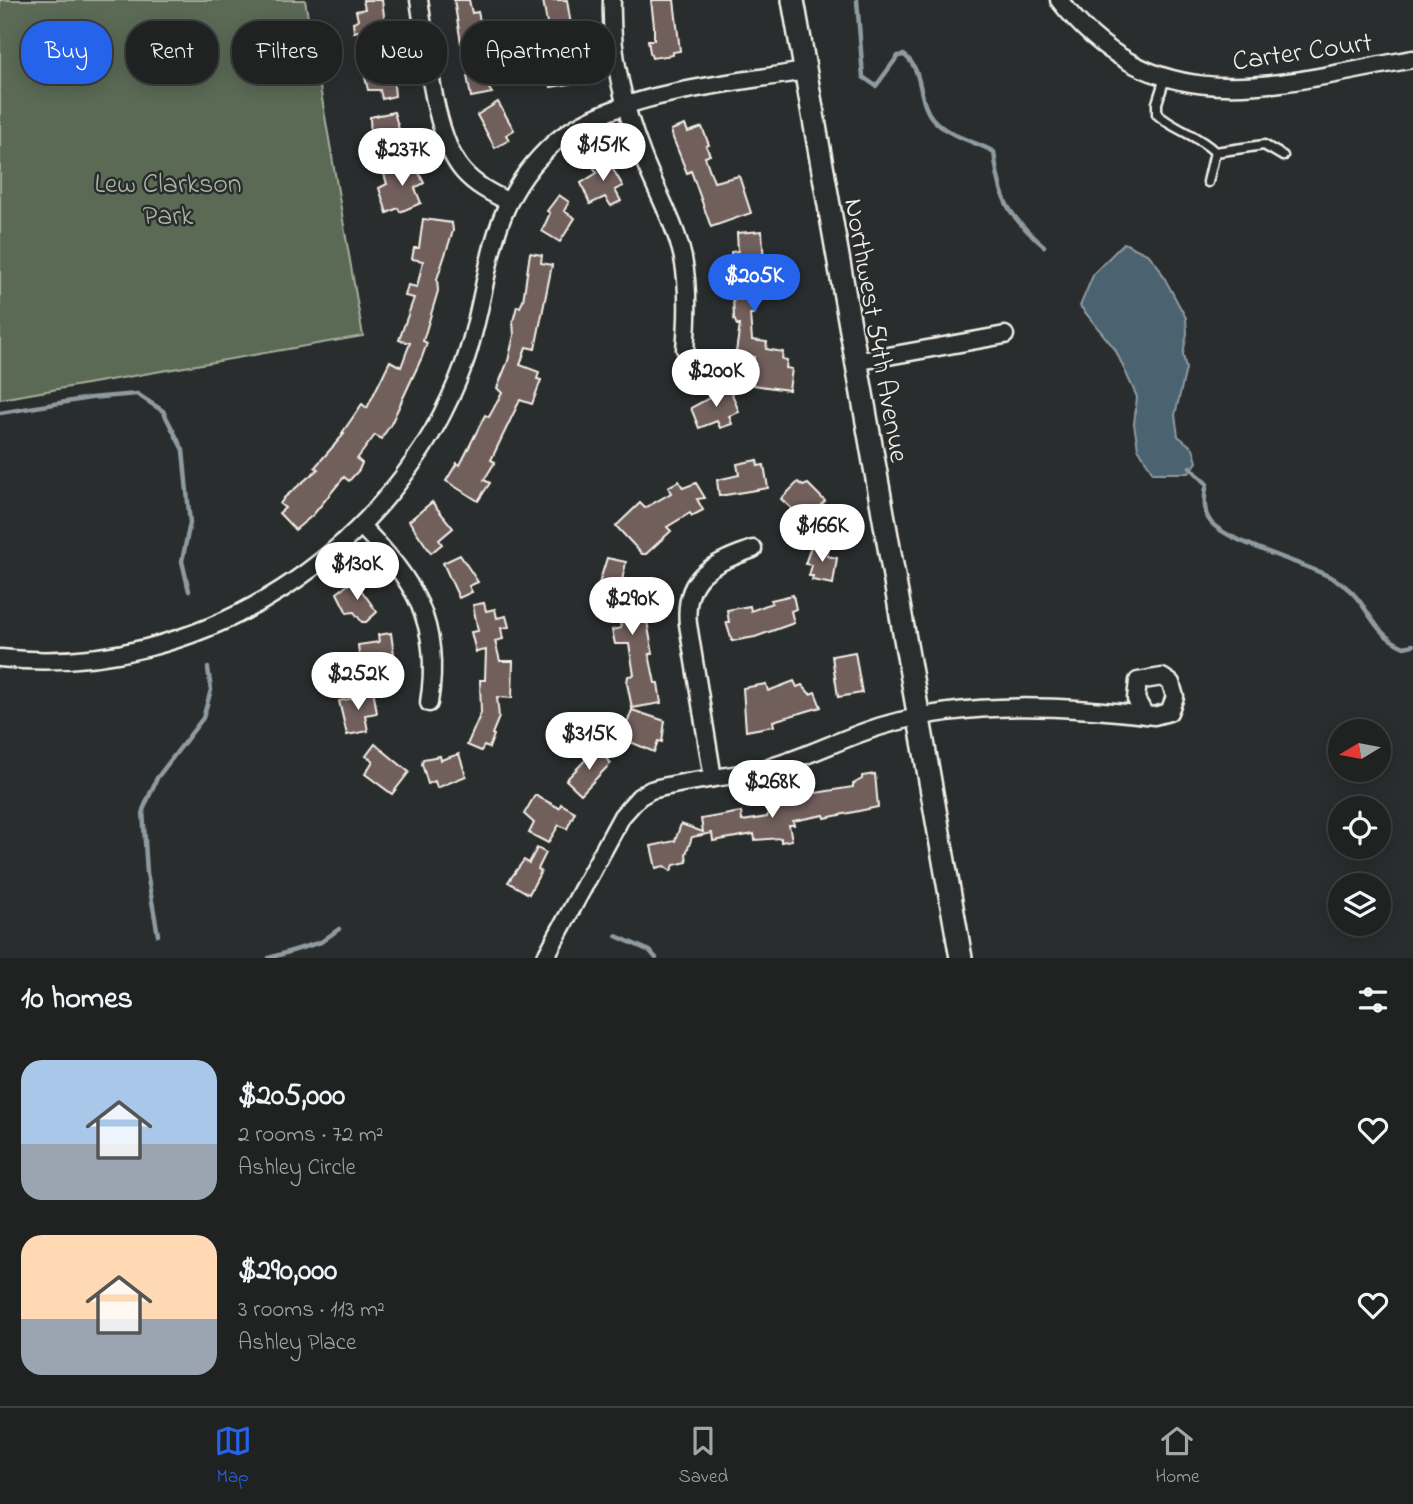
<!DOCTYPE html>
<html lang="en">
<head>
<meta charset="utf-8">
<style>
  :root { --surface:#202222; --page:#2d2f2f; --text:#f1f3f6; --muted:#a2a4a5; --line:#3d3f40; --accent:#2563eb }
  body { margin:0; font-family:"Indie Flower",sans-serif; background:var(--page); color:var(--text); height:100vh; display:flex; flex-direction:column; font-size:26px; white-space:nowrap }
  * { box-sizing:border-box; margin:0 }
  p { font-size:23px; color:var(--muted) }
  .icon { flex:none; width:38px; height:38px; fill:none; stroke:currentColor; stroke-width:2; stroke-linecap:round; stroke-linejoin:round }
  .map { position:relative; height:958px; overflow:hidden }
  .drawer { display:flex; flex-direction:column; background:var(--surface); flex:1 }
  .drawer>* { flex:none }
  .hud { position:absolute; left:21px; top:21px; width:700px; height:63px; display:flex; gap:14px }
  .needle { width:46px; rotate:260deg }
  .buttons { position:absolute; left:1328px; top:719px; display:grid; gap:14px }
  .buttons a { display:grid; place-items:center; width:63px; height:63px; border-radius:50%; background:var(--surface); box-shadow:0 4px 18px #0003,0 0 0 2px var(--line); font-size:35px }
  .price { position:absolute; translate:-50% -60px; padding:0 16px; border-radius:24px; background:#fff; color:#222; font-size:23px; line-height:46px; filter:drop-shadow(0 2px 4px #0008) }
  .price::after { content:''; position:absolute; left:50%; top:42px; width:21px; height:16px; margin-left:-10px; background:inherit; clip-path:polygon(0 0,100% 0,50% 100%) }
  .price.active { background:var(--accent); color:#fff }
  ul { padding:0; list-style:none }
  li { display:flex; align-items:center; gap:21px; height:175px; padding:0 21px }
  li span { display:grid; place-items:center; flex:none; width:196px; height:140px; border-radius:21px; color:#555 }
  li>.icon { margin-inline-start:auto }
  span .icon { width:84px; height:84px; fill:#fffc; stroke-width:1 }
  li b { font-size:30px }
  h2 { display:flex; justify-content:space-between; align-items:center; height:84px; padding:0 21px; font-size:30px }
  .chip { padding:0 24px; border-radius:28px; background:var(--surface); box-shadow:0 4px 18px #0003,0 0 0 2px var(--line); font-size:24px; line-height:63px }
  .chip.active { background:var(--accent); color:#fff }
  .tabs { display:flex; justify-content:space-around; align-items:center; height:98px; border-top:2px solid var(--line); background:var(--surface); font-size:19px; color:var(--muted) }
  .tabs a { display:grid; justify-items:center; gap:4px }
  .tabs .active { color:var(--accent) }
  .map>svg:first-child { display:block }
</style>
</head>
<body>
<div class="map">
<svg width="1413" height="958" viewBox="0 0 1413 958">
  <rect width="100%" height="100%" fill="#2a2d2e"/>
  <filter id="ink" filterUnits="userSpaceOnUse"><feTurbulence type="fractalNoise" baseFrequency=".0143" numOctaves="2"/><feDisplacementMap in="SourceGraphic" scale="14" xChannelSelector="R" yChannelSelector="G"/><feConvolveMatrix kernelMatrix="1 2 1 2 8 2 1 2 1" color-interpolation-filters="sRGB"/></filter>
  <g filter="url(#ink)">
    <polygon fill="#5a6b54" stroke="#a7ae9e" stroke-width="2" points="0,0 305,0 363,336 0,399"/>
    <polygon fill="#4c6270" stroke="#8f9ba0" stroke-width="2" points="1124,243 1149,255 1158,266 1186,318 1187,333 1183,354 1186,369 1175,415 1178,436 1193,448 1197,462 1189,473 1153,473 1138,448 1134,424 1137,397 1115,349 1080,306 1094,273"/>
    <g fill="none" stroke-linecap="round" stroke-linejoin="round">
      <g stroke="#8f9ba0" stroke-width="4.5">
        <path d="M857,0L863,77L876,86L898,56L904,55C924,69 917,100 932,118C949,138 974,140 994,152C1000,200 1007,215 1044,246"/>
        <polyline points="0,413 90,398 137,394 163,411 183,450 190,523 182,561 189,591"/>
        <path d="M1190,467L1207,484C1204,494 1203,512 1210,521C1225,542 1309,564 1336,580C1371,601 1368,632 1404,647L1413,645"/>
        <polyline points="158,935 147,873 143,810 157,778 203,718 211,690 208,668"/>
        <polyline points="616,936 650,951 656,958"/>
        <polyline points="269,958 321,942 339,929"/>
      </g>
    </g>
    <g fill="#715e5c" stroke="#f4f1e8" stroke-width="2">
      <polygon points="363,0 382,0 387,39 362,44 359,31 354,32 353,22 358,20 356,11 365,9"/>
      <polygon points="454,0 469,0 472,13 478,12 480,21 483,20 497,85 488,87 492,93 471,97 467,76 472,75 467,50 461,43"/>
      <polygon points="543,0 567,0 578,70 570,72 570,84 551,87 545,59 558,57 554,34 549,35"/>
      <polygon points="651,0 674,0 680,51 673,52 673,55 652,58 650,52 648,40 654,40 654,26"/>
      <polygon points="385,57 388,76 393,75 395,96 382,99 380,90 368,90 362,64"/>
      <polygon points="498,102 514,130 506,135 509,140 495,148 477,115"/>
      <polygon points="394,112 405,150 378,156 373,141 371,141 370,117"/>
      <polygon points="685,125 688,132 702,127 709,145 706,146 710,155 705,157 714,182 739,176 751,213 711,227 691,171 687,173 673,138 671,130"/>
      <polygon points="604,154 623,186 615,190 621,201 611,206 605,197 590,204 581,183 597,173 590,162"/>
      <polygon points="413,161 424,183 415,188 421,203 400,212 398,208 387,213 379,188 387,184 384,174"/>
      <polygon points="559,195 569,202 564,211 575,218 560,242 542,231 550,213 547,211"/>
      <polygon points="423,219 452,223 453,231 437,279 438,291 423,341 427,343 422,357 391,424 381,439 375,435 357,459 362,463 359,470 349,481 344,477 313,515 295,530 279,513 285,508 280,504 284,498 318,469 315,467 344,434 342,433 362,404 367,408 390,361 401,367 410,343 399,340 414,298 405,296 408,285 417,287 423,261 412,259 414,248 419,248"/>
      <polygon points="762,231 764,263 756,264 758,304 754,314 750,314 752,340 767,342 766,349 783,352 782,359 787,360 786,368 792,369 789,390 753,385 754,357 737,354 736,352 740,325 737,325 734,319 731,252 738,251 737,233"/>
      <polygon points="530,253 542,255 541,263 552,265 535,349 526,347 520,365 539,372 537,379 541,380 532,404 520,400 491,460 495,462 484,480 490,483 478,501 446,481 457,463 460,465 485,415 489,417 502,393 497,388 508,361 514,335 513,321 517,306 520,307 523,301"/>
      <polygon points="729,386 739,412 729,416 732,424 720,428 717,421 699,428 691,408 709,398 707,394"/>
      <polygon points="757,460 758,466 764,465 768,488 719,496 717,480 739,475 737,464"/>
      <polygon points="679,481 683,488 696,483 705,498 697,499 703,510 692,516 690,513 667,527 671,531 646,554 642,554 616,526 640,503 645,508 671,493 668,487"/>
      <polygon points="798,482 803,486 808,484 825,501 821,505 830,513 814,529 781,499"/>
      <polygon points="432,502 453,528 439,540 442,544 431,553 409,521"/>
      <polygon points="812,544 829,547 827,556 837,558 833,584 812,580 813,576 809,576 812,565 805,564"/>
      <polygon points="460,555 478,582 469,586 472,592 459,598 443,563"/>
      <polygon points="607,558 626,562 622,581 632,583 625,616 642,613 642,617 646,616 653,654 649,654 655,683 658,683 661,703 632,708 627,683 628,676 634,675 629,644 615,644 612,630 621,628 616,601 613,601 614,593 597,590"/>
      <polygon points="354,580 377,612 366,622 362,622 354,612 347,613 337,593"/>
      <polygon points="793,595 796,609 791,611 794,623 755,637 732,641 726,622 729,622 727,610 750,606 751,611 772,603 771,600"/>
      <polygon points="484,603 486,611 495,609 497,618 506,616 509,627 501,628 503,639 495,641 500,661 513,661 512,698 497,697 499,717 492,734 494,735 489,748 484,746 481,751 467,745 481,713 480,680 485,680 486,650 476,652 471,632 478,631 473,605"/>
      <polygon points="391,633 395,662 388,655 390,674 362,677 358,645 379,642 378,635"/>
      <polygon points="855,652 862,693 838,697 832,656"/>
      <polygon points="794,681 797,687 802,685 810,694 815,692 821,707 773,721 774,726 746,731 743,688 766,684 768,691"/>
      <polygon points="373,689 377,713 365,715 368,731 347,735 339,701 359,697 358,692"/>
      <polygon points="632,710 665,721 662,742 658,741 654,752 628,741 631,734 624,732"/>
      <polygon points="375,744 409,772 392,794 365,774 373,761 366,756"/>
      <polygon points="596,749 611,763 581,794 566,780"/>
      <polygon points="459,754 466,776 437,788 435,781 428,784 422,764 423,759 440,756 441,760"/>
      <polygon points="875,774 878,807 825,818 824,815 793,821 794,825 789,825 792,840 781,842 781,838 755,840 754,834 713,841 712,833 692,837 686,854 687,862 674,865 671,871 664,866 656,868 651,846 675,841 681,824 703,832 701,819 741,812 742,821 767,817 769,808 798,803 797,798 803,795 853,787 853,784 862,779 862,776"/>
      <polygon points="535,795 559,808 561,804 575,812 567,829 559,825 548,843 529,833 534,823 524,814"/>
      <polygon points="537,848 546,853 538,869 541,871 529,894 508,882 524,860 529,863"/>
    </g>
    <g fill="none" stroke-linecap="round" stroke-linejoin="round">
      <defs>
        <g id="lane">
          <path d="M1165,78L1157,103V114C1174,130 1197,134 1215,152L1264,145L1283,156"/>
          <polyline points="1208,182 1215,152"/>
        </g>
        <g id="street">
          <path d="M419,0C427,47 433,136 463,171C475,185 491,193 507,201"/>
          <path d="M612,0C610,54 624,108 643,157C656,191 675,222 683,258C689,288 688,318 685,349"/>
          <path d="M1059,0C1159,127 1278,83 1413,59"/>
          <polyline points="855,362 1005,335"/>
          <path d="M361,526C414,580 442,623 429,703"/>
          <path d="M0,658C200,680 396,551 464,364C494,280 481,209 554,143C611,92 730,84 805,71"/>
          <path d="M713,778L688,624C683,575 714,563 753,549"/>
          <path d="M545,958L622,816L639,797L651,790C690,779 732,778 771,767C810,756 846,736 885,725C970,700 1067,706 1154,716L1169,712L1175,697L1171,683L1162,677L1138,681L1136,699L1145,715"/>
        </g>
        <polyline id="secondary" points="793,0 961,958"/>
      </defs>
      <use href="#lane" stroke="#f4f1e8" stroke-width="13"/>
      <use href="#street" stroke="#f4f1e8" stroke-width="21"/>
      <use href="#secondary" stroke="#f4f1e8" stroke-width="26"/>
      <use href="#lane" stroke="#2a2d2e" stroke-width="8"/>
      <use href="#street" stroke="#2a2d2e" stroke-width="16"/>
      <use href="#secondary" stroke="#2a2d2e" stroke-width="21"/>
    </g>
  </g>
  <g text-anchor="middle" stroke-width="5" stroke-linejoin="round" paint-order="stroke">
    <g font-size="28" fill="#f4f1e8" stroke="#2a2d2e">
      <text transform="translate(1302 50) rotate(-8)" y="10">Carter Court</text>
      <text transform="translate(878 330) rotate(80)" y="10">Northwest 54th Avenue</text>
    </g>
    <g font-size="28" fill="#afb5a5" stroke="#2a2d2e">
      <text x="168" y="192">Lew Clarkson<tspan x="168" dy="32">Park</tspan></text>
    </g>
  </g>
</svg>
<div class="buttons">
<a><svg class="needle" viewBox="-14 -14 28 28"><path d="M0-13l5 13h-10z" fill="#e53935"/><path d="M0 13l5-13h-10z" fill="#a2a4a5"/></svg></a>
<a><svg class="icon" aria-label="locate" viewBox="0 0 24 24"><circle cx="12" cy="12" r="6"/><path d="M12 2v4M12 18v4M2 12h4M18 12h4"/></svg></a>
<a><svg class="icon" aria-label="layers" viewBox="0 0 24 24"><path d="M12 4l9 5-9 5-9-5zM3 14l9 5 9-5"/></svg></a>
</div>
<b class="price" style="left:603px;top:183px">$151K</b>
<b class="price" style="left:402px;top:188px">$237K</b>
<b class="price active" style="left:754px;top:314px">$205K</b>
<b class="price" style="left:716px;top:409px">$200K</b>
<b class="price" style="left:822px;top:564px">$166K</b>
<b class="price" style="left:357px;top:602px">$130K</b>
<b class="price" style="left:632px;top:637px">$290K</b>
<b class="price" style="left:358px;top:712px">$252K</b>
<b class="price" style="left:589px;top:772px">$315K</b>
<b class="price" style="left:772px;top:820px">$268K</b>
<div class="hud">
<a class="chip active">Buy</a>
<a class="chip">Rent</a>
<a class="chip">Filters</a>
<a class="chip">New</a>
<a class="chip">Apartment</a>
</div>
</div>
<section class="drawer">
<h2>10 homes<svg class="icon" aria-label="filters" viewBox="0 0 24 24"><path d="M4 7h16M4 17h16"/><circle cx="9" cy="7" r="2"/><circle cx="15" cy="17" r="2"/></svg></h2>
<ul>
<li><span style="background:linear-gradient(#a9c7e8 60%,#9aa5b1 0)"><svg class="icon" aria-label="home" viewBox="0 0 24 24"><path d="M3 11l9-7 9 7M6 9v11h12V9"/></svg></span><div><b>$205,000</b><p>2 rooms · 72 m²</p><p>Ashley Circle</p></div><svg class="icon" aria-label="heart" viewBox="0 0 24 24"><path d="M12 20l-8-8c-3-5 5-10 8-4 3-6 11-1 8 4z"/></svg></li>
<li><span style="background:linear-gradient(#ffd9b3 60%,#9aa5b1 0)"><svg class="icon" aria-label="home" viewBox="0 0 24 24"><path d="M3 11l9-7 9 7M6 9v11h12V9"/></svg></span><div><b>$290,000</b><p>3 rooms · 113 m²</p><p>Ashley Place</p></div><svg class="icon" aria-label="heart" viewBox="0 0 24 24"><path d="M12 20l-8-8c-3-5 5-10 8-4 3-6 11-1 8 4z"/></svg></li>
</ul>
</section>
<nav class="tabs">
<a class="active"><svg class="icon" aria-label="map" viewBox="0 0 24 24"><path d="M3 6l6-2 6 2 6-2v14l-6 2-6-2-6 2zM9 4v14M15 6v14"/></svg>Map</a>
<a><svg class="icon" aria-label="saved" viewBox="0 0 24 24"><path d="M7 4h10v16l-5-4-5 4z"/></svg>Saved</a>
<a><svg class="icon" aria-label="home" viewBox="0 0 24 24"><path d="M3 11l9-7 9 7M6 9v11h12V9"/></svg>Home</a>
</nav>
</body>
</html>
